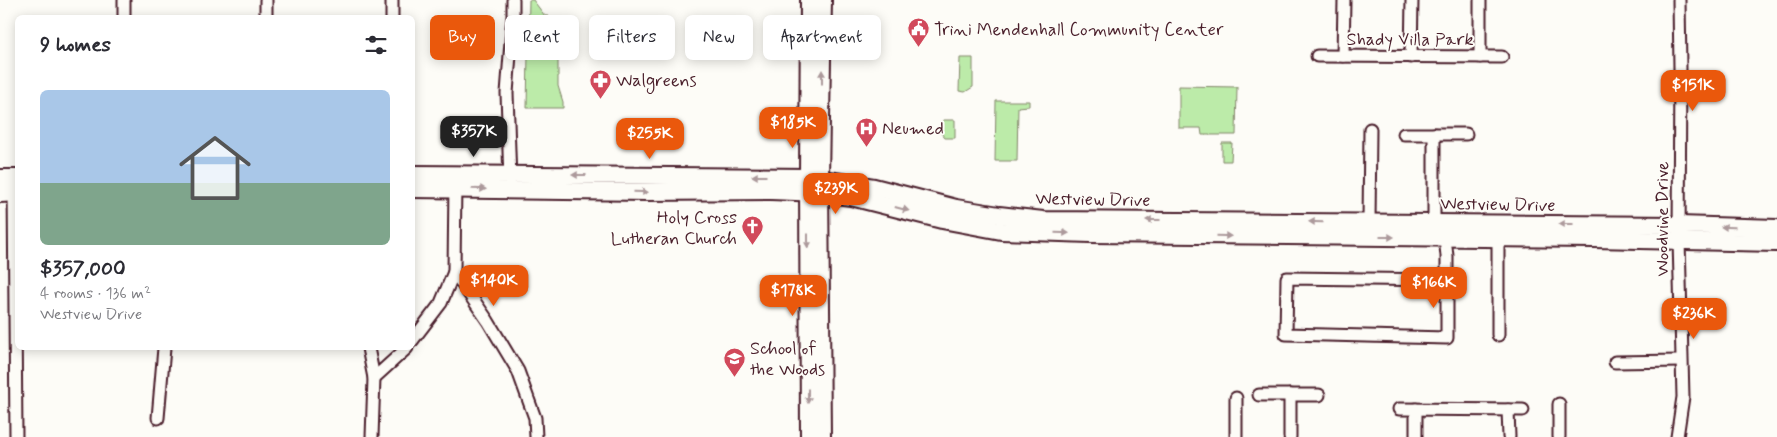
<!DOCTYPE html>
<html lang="en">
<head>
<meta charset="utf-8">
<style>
  :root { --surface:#fff; --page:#f2f2f3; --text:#2b2b33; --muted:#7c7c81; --accent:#ea580c }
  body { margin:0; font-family:Mynerve,sans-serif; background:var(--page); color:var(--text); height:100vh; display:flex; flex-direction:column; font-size:19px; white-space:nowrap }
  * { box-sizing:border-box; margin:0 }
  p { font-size:16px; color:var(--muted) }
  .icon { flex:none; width:28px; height:28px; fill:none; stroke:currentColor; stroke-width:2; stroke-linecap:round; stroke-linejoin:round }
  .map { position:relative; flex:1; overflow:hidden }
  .sheet { position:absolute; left:15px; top:15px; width:400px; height:335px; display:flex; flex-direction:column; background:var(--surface); border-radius:8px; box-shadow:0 2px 12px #0003 }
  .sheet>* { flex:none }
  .top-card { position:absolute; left:430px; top:15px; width:475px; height:45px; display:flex; gap:10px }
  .price { position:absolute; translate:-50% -42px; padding:0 11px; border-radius:10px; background:var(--accent); color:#fff; font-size:16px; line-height:32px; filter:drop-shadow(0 1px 2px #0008) }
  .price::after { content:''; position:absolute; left:50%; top:30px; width:15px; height:11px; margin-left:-8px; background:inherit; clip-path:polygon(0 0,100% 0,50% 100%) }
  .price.current { background:#222; color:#fff }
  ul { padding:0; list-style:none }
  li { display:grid; align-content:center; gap:10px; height:265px; padding:0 25px }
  li span { display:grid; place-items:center; height:155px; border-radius:8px; color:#555 }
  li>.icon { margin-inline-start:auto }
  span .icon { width:90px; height:90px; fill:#fffc; stroke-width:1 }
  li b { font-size:21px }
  h2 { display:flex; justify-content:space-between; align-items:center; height:60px; padding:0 25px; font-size:21px }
  .pill { padding:0 18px; border-radius:8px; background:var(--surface); box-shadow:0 2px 12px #0003; font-size:18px; line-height:45px }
  .pill.current { background:var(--accent); color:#fff }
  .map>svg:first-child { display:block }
</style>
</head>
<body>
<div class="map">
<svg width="1777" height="437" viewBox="0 0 1777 437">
  <rect width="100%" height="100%" fill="#fdfcf7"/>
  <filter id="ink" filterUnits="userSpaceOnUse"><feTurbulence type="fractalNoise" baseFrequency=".02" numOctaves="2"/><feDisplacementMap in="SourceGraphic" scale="10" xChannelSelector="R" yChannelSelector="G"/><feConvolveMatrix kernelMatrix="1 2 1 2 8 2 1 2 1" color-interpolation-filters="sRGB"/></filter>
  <g filter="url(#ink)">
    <g fill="#bceba9" stroke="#83856a">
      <polygon points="529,0 533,0 545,16 548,16 558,44 558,86 563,102 563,108 527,108"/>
      <polygon points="960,58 973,58 973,87 965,92 959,91"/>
      <polygon points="1179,86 1237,87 1236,135 1202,135 1201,128 1179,128"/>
      <polygon points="996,101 1029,101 1029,106 1018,107 1017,161 995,161"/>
      <polygon points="943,120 955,120 955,138 945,138 940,132 939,126"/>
      <polygon points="1222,143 1232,143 1231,161 1222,161"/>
    </g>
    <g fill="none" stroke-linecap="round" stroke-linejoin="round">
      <defs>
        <g id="minor">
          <polyline points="124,0 124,18"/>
          <polyline points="266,0 266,18"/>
          <polyline points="392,0 392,18"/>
          <polyline points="1317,56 1502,57"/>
          <polyline points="1343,56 1344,0"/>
          <polyline points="1411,57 1412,0"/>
          <polyline points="1480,57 1480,0"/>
          <polyline points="1404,134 1466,134"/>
          <polyline points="1434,134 1434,223"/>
          <polyline points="510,180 507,93 513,16 513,0"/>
          <polyline points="455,183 454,272 488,321 518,371 535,418 536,437"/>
          <polyline points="14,186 16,437"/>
          <polyline points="1369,222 1370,129"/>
          <polyline points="1445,238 1447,256 1447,338 1286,334 1287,278 1447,280"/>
          <polyline points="1498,335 1498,238"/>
          <polyline points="412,341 441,303 454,272"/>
          <polyline points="368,348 374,378 372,437"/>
          <polyline points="1615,362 1681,361"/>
          <polyline points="374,378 407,348"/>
          <polyline points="1259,395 1319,395"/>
          <polyline points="1559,404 1559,437"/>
          <polyline points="1399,409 1523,410"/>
          <polyline points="1416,409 1416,437"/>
          <polyline points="1508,410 1509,437"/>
          <polyline points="158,418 164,348"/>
          <polyline points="1236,437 1236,398"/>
          <polyline points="1290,437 1290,395"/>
          <polyline points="1677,437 1683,397 1679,240 1680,68 1679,0"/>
        </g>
        <g id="secondary">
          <polyline points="412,174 808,177 874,187 956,208 999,215 1043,220 1679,225 1777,228"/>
          <polyline points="0,178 18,178"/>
          <polyline points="412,189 648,192 771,191 820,193 851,197 942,220 1001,231 1090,234 1594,239 1777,243"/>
          <polyline points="0,194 18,193"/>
          <polyline points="809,437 808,177 809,0"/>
          <polyline points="822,437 820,178 823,0"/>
        </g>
      </defs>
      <use href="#minor" stroke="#4a1f2b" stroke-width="15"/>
      <use href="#secondary" stroke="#4a1f2b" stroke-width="20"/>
      <use href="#minor" stroke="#fdfcf7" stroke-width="11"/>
      <use href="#secondary" stroke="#fdfcf7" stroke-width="16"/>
    </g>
    <defs><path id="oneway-solid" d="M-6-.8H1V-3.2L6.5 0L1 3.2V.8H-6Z" transform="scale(1.25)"/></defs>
    <g fill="#ac999b">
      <use href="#oneway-solid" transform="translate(822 77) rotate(-90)"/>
      <use href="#oneway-solid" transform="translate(579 175) rotate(180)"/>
      <use href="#oneway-solid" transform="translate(759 176) rotate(-180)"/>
      <use href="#oneway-solid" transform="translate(479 189) rotate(1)"/>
      <use href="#oneway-solid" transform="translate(641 192) rotate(1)"/>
      <use href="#oneway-solid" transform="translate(902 209) rotate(15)"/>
      <use href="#oneway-solid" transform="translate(1153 220) rotate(-180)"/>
      <use href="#oneway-solid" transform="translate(1316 222) rotate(-179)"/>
      <use href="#oneway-solid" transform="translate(1566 224) rotate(-180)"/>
      <use href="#oneway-solid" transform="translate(1728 227) rotate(-178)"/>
      <use href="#oneway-solid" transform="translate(1062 233) rotate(2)"/>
      <use href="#oneway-solid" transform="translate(1224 236) rotate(1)"/>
      <use href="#oneway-solid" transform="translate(1387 237)"/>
      <use href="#oneway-solid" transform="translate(808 241) rotate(90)"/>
      <use href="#oneway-solid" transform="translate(808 396) rotate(90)"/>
    </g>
  </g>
  <defs>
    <symbol id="civic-pin" viewBox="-11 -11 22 30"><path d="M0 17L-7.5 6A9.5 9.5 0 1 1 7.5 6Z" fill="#d1495b" stroke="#fdfcf7"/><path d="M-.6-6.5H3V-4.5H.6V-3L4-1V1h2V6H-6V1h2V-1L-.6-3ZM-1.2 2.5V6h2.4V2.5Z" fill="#fff"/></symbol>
    <symbol id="pharmacy-pin" viewBox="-11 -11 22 30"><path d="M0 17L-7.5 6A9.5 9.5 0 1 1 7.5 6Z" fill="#d1495b" stroke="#fdfcf7"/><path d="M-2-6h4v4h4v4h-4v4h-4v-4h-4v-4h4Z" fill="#fff"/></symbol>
    <symbol id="hospital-pin" viewBox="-11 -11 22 30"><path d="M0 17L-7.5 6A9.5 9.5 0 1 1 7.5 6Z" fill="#d1495b" stroke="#fdfcf7"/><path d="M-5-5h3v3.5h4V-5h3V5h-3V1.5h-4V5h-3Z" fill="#fff"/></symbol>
    <symbol id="church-pin" viewBox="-11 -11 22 30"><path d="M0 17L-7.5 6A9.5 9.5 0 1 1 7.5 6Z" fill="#d1495b" stroke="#fdfcf7"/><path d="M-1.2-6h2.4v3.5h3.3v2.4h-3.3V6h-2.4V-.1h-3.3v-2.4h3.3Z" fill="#fff"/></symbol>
    <symbol id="school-pin" viewBox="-11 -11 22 30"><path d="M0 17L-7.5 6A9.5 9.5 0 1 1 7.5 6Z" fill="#d1495b" stroke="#fdfcf7"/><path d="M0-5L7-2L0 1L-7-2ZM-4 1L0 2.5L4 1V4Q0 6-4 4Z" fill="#fff"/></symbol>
  </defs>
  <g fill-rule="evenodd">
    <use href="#civic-pin" x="906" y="16" width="25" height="34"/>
    <use href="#pharmacy-pin" x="588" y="68" width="25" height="34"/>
    <use href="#hospital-pin" x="854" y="116" width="25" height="34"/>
    <use href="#church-pin" x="740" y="214" width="25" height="34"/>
    <use href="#school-pin" x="722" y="346" width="25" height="34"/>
  </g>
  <g text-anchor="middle" stroke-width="4" stroke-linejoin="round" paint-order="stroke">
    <g font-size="18" fill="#4a1f2b" stroke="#fdfcf7" text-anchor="start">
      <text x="934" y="35">Trini Mendenhall Community Center</text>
      <text x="616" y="86">Walgreens</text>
      <text x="882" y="134">Neumed</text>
      <text x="737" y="223" text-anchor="end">Holy Cross<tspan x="737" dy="21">Lutheran Church</tspan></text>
      <text x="750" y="354">School of<tspan x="750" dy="21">the Woods</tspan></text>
    </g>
    <g font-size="18" fill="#4a1f2b" stroke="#fdfcf7">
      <text x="1410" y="45">Shady Villa Park</text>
      <text transform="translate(1093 199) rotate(1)" y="6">Westview Drive</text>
      <text transform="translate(1498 204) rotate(1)" y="6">Westview Drive</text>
      <text transform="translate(1662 219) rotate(-90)" y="6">Woodvine Drive</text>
    </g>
  </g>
</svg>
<b class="price" style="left:1693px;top:112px">$151K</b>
<b class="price" style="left:793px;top:149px">$185K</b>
<b class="price current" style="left:474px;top:158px">$357K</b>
<b class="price" style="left:650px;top:160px">$255K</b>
<b class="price" style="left:836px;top:215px">$239K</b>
<b class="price" style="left:494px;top:307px">$140K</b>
<b class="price" style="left:1434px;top:309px">$166K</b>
<b class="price" style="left:793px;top:317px">$178K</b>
<b class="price" style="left:1694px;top:340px">$236K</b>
<div class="top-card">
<a class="pill current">Buy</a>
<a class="pill">Rent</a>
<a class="pill">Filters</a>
<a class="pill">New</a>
<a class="pill">Apartment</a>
</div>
<section class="sheet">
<h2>9 homes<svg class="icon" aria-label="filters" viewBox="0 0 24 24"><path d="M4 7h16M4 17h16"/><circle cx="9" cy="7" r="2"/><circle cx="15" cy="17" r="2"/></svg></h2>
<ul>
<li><span style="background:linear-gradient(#a9c7e8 60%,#7fa58c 0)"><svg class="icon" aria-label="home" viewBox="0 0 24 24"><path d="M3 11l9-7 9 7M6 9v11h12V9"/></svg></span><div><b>$357,000</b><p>4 rooms · 136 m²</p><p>Westview Drive</p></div></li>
</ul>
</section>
</div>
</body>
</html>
